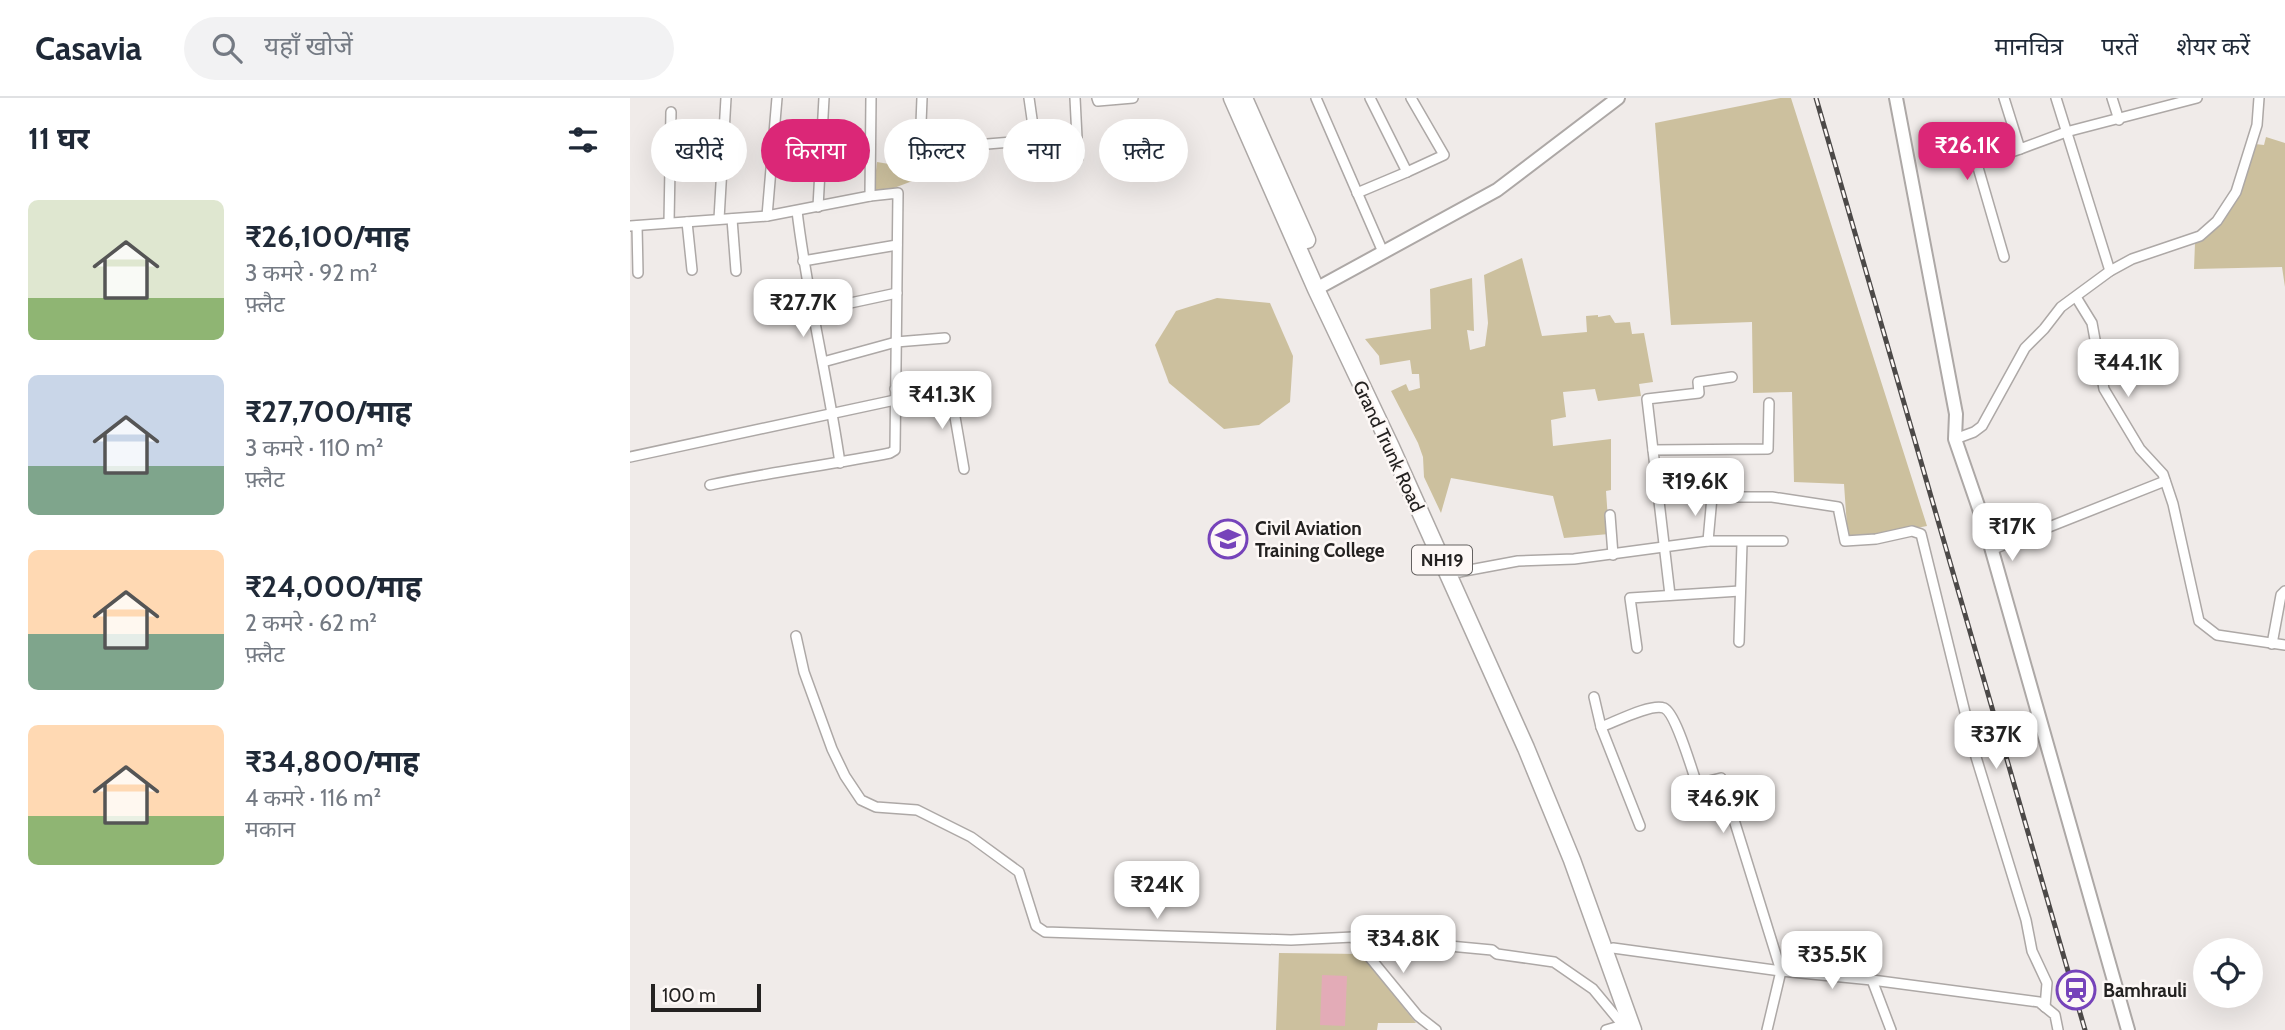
<!DOCTYPE html>
<html lang="hi">
<head>
<meta charset="utf-8">
<style>
  :root { --surface:#fff; --page:#f2f2f3; --text:#1f2937; --muted:#747a83; --line:#e0e1e3; --accent:#db2777 }
  body { margin:0; font-family:Cabin,"Noto Sans Devanagari",sans-serif; background:var(--page); color:var(--text); height:100vh; display:flex; flex-direction:column; font-size:26px; white-space:nowrap }
  * { box-sizing:border-box; margin:0 }
  p { font-size:23px; color:var(--muted) }
  .icon { flex:none; width:38px; height:38px; fill:none; stroke:currentColor; stroke-width:2; stroke-linecap:round; stroke-linejoin:round }
  .map { position:relative; flex:1; overflow:hidden }
  .side { display:flex; flex-direction:column; background:var(--surface); width:630px }
  .side>* { flex:none }
  .guide { position:absolute; left:21px; top:21px; width:665px; height:63px; display:flex; gap:14px }
  .tools { position:absolute; left:1563px; top:840px; display:grid; gap:14px }
  .tools a { display:grid; place-items:center; width:70px; height:70px; border-radius:50%; background:var(--surface); box-shadow:0 7px 28px #0002; font-size:35px }
  .scale { position:absolute; left:21px; bottom:18px; width:110px; box-sizing:border-box; padding-left:7px; border:4px solid #242221; border-top:0; font-size:19px; line-height:24px; white-space:nowrap; color:#242221; -webkit-text-stroke:5px #fdf8f6; paint-order:stroke }
  .price { position:absolute; translate:-50% -60px; padding:0 16px; border-radius:14px; background:#fff; color:#222; font-size:23px; line-height:46px; filter:drop-shadow(0 2px 4px #0008) }
  .price::after { content:''; position:absolute; left:50%; top:42px; width:21px; height:16px; margin-left:-10px; background:inherit; clip-path:polygon(0 0,100% 0,50% 100%) }
  .price.selected { background:var(--accent); color:#fff }
  ul { padding:0; list-style:none }
  li { display:flex; align-items:center; gap:21px; height:175px; padding:0 28px }
  li span { display:grid; place-items:center; flex:none; width:196px; height:140px; border-radius:10px; color:#555 }
  li>.icon { margin-inline-start:auto }
  span .icon { width:84px; height:84px; fill:#fffc; stroke-width:1 }
  li b { font-size:30px }
  h2 { display:flex; justify-content:space-between; align-items:center; height:84px; padding:0 28px; font-size:30px }
  .chip { padding:0 24px; border-radius:32px; background:var(--surface); box-shadow:0 7px 28px #0002; font-size:24px; line-height:63px }
  .chip.selected { background:var(--accent); color:#fff }
  header { display:flex; align-items:center; gap:42px; box-sizing:border-box; height:98px; padding:0 35px; background:var(--surface); border-bottom:2px solid var(--line) }
  header strong { font-size:33px }
  nav { display:flex; gap:38px; margin-inline-start:auto; font-size:24px }
  .search { width:490px; height:63px; background:var(--page); display:flex; align-items:center; gap:18px; box-sizing:border-box; padding:0 24px; border-radius:38px; color:var(--muted); font-size:26px }
  main { display:flex; flex:1; min-height:0 }
  .map>svg:first-child { display:block }
</style>
</head>
<body>
<header>
<strong>Casavia</strong>
<div class="search"><svg class="icon" aria-label="search" viewBox="0 0 24 24"><circle cx="10" cy="10" r="6"/><path d="M15 15l6 6"/></svg>यहाँ खोजें</div>
<nav><a>मानचित्र</a><a>परतें</a><a>शेयर करें</a></nav>
</header>
<main>
<section class="side">
<h2>11 घर<svg class="icon" aria-label="filters" viewBox="0 0 24 24"><path d="M4 7h16M4 17h16"/><circle cx="9" cy="7" r="2"/><circle cx="15" cy="17" r="2"/></svg></h2>
<ul>
<li><span style="background:linear-gradient(#dfe7d0 70%,#8fb573 0)"><svg class="icon" aria-label="home" viewBox="0 0 24 24"><path d="M3 11l9-7 9 7M6 9v11h12V9"/></svg></span><div><b>₹26,100/माह</b><p>3 कमरे · 92 m²</p><p>फ़्लैट</p></div></li>
<li><span style="background:linear-gradient(#c9d6e8 65%,#7fa58c 0)"><svg class="icon" aria-label="home" viewBox="0 0 24 24"><path d="M3 11l9-7 9 7M6 9v11h12V9"/></svg></span><div><b>₹27,700/माह</b><p>3 कमरे · 110 m²</p><p>फ़्लैट</p></div></li>
<li><span style="background:linear-gradient(#ffd9b3 60%,#7fa58c 0)"><svg class="icon" aria-label="home" viewBox="0 0 24 24"><path d="M3 11l9-7 9 7M6 9v11h12V9"/></svg></span><div><b>₹24,000/माह</b><p>2 कमरे · 62 m²</p><p>फ़्लैट</p></div></li>
<li><span style="background:linear-gradient(#ffd9b3 65%,#8fb573 0)"><svg class="icon" aria-label="home" viewBox="0 0 24 24"><path d="M3 11l9-7 9 7M6 9v11h12V9"/></svg></span><div><b>₹34,800/माह</b><p>4 कमरे · 116 m²</p><p>मकान</p></div></li>
</ul>
</section>
<div class="map">
<svg width="1655" height="932" viewBox="0 0 1655 932">
  <rect width="100%" height="100%" fill="#f0ebe9"/>
  <g fill="#ccc09e">
    <polygon points="1150,0 1161,0 1297,428 1218,443 1214,386 1164,384 1162,294 1123,295 1122,224 1041,227 1025,25"/>
    <path d="M1636,39L1655,45V189L1652,169L1564,171L1565,145C1607,120 1613,90 1625,46L1634,47Z"/>
    <polygon points="247,64 289,71 285,82 243,98"/>
    <polygon points="892,160 912,238 957,234 956,218 968,217 968,219 980,217 985,225 1000,224 1002,236 1014,235 1023,284 1009,286 1011,298 968,303 965,291 933,294 936,319 921,322 923,348 981,341 981,392 976,393 979,436 934,440 923,398 821,380 811,415 794,379 793,359 788,345 761,293 776,286 779,293 790,290 789,276 782,276 780,262 750,267 749,258 735,241 801,231 800,191 842,180 844,233 837,232 840,252 855,248 858,225 854,177"/>
    <polygon points="587,200 640,205 663,258 660,304 629,327 594,331 539,285 525,247 546,213"/>
    <polygon points="649,855 731,856 786,925 748,925 747,932 646,932"/>
  </g>
  <polygon fill="#e3abb7" points="692,877 717,878 715,928 690,927"/>
  <g fill="none" stroke-linecap="round" stroke-linejoin="round">
    <defs>
      <g id="street">
        <polyline points="445,0 448,60"/>
        <polyline points="467,0 468,3 503,0"/>
        <polyline points="686,0 753,154"/>
        <polyline points="1374,0 1390,51 1436,34 1567,0"/>
        <polyline points="1426,0 1480,173"/>
        <polyline points="1482,0 1489,22"/>
        <polyline points="345,47 405,42 399,0"/>
        <polyline points="290,51 292,0"/>
        <polyline points="777,74 814,57 781,0"/>
        <polyline points="727,95 777,74 740,0"/>
        <polyline points="188,109 194,0"/>
        <path d="M167,113C177,198 198,281 210,365"/>
        <polyline points="137,118 147,0"/>
        <polyline points="89,121 96,0"/>
        <polyline points="102,121 106,173"/>
        <polyline points="39,124 41,14"/>
        <polyline points="57,124 62,172"/>
        <polyline points="0,128 137,118 240,98 241,0"/>
        <polyline points="7,128 8,175"/>
        <polyline points="1374,159 1347,66 1390,51"/>
        <polyline points="173,163 267,147"/>
        <polyline points="1446,199 1462,225 1474,291 1510,351 1533,376 1543,406 1569,523 1587,537 1655,547"/>
        <polyline points="183,213 267,195"/>
        <polyline points="193,264 266,244 315,240"/>
        <polyline points="265,291 320,290 334,371"/>
        <polyline points="1325,341 1344,334 1352,328 1395,250 1414,231 1431,209 1480,173 1502,161 1570,138 1587,123 1606,94 1627,27 1629,0"/>
        <polyline points="1023,352 1138,351 1139,305"/>
        <polyline points="0,359 265,302"/>
        <path d="M80,387C140,374 200,367 260,355L265,352L268,95L240,98"/>
        <polyline points="1049,399 1142,399 1208,409 1215,443 1246,441 1282,433 1291,436 1346,659 1396,822 1402,853 1417,885 1415,909"/>
        <polyline points="980,417 983,457"/>
        <polyline points="1078,443 1082,399"/>
        <polyline points="1361,452 1535,383"/>
        <polyline points="829,474 888,463 944,461 1078,443 1153,443"/>
        <polyline points="1040,497 1017,301 1069,295 1068,284 1102,279"/>
        <polyline points="166,538 174,574 202,651 215,678 231,702 246,709 287,712 341,739 389,774 406,828 415,834 661,842 723,839 862,852 867,856 924,864 963,891 997,932"/>
        <polyline points="1109,544 1112,445"/>
        <polyline points="1642,546 1651,497 1655,493"/>
        <polyline points="1007,550 1000,500 1110,493"/>
        <polyline points="964,599 971,629 1010,728"/>
        <path d="M971,629C985,624 1021,605 1034,610C1046,615 1062,673 1067,686L1091,680L1151,873L1137,932"/>
        <polyline points="723,839 788,918 806,932"/>
        <polyline points="983,850 1151,873 1242,882 1409,904 1425,917 1428,932"/>
        <polyline points="1242,882 1261,932"/>
        <polyline points="976,932 993,927"/>
      </g>
      <g id="secondary">
        <polyline points="1266,0 1326,316 1325,341 1355,428 1498,932"/>
        <polyline points="686,191 867,92 988,0"/>
      </g>
      <g id="highway">
        <polyline points="602,0 686,191 761,349 896,650 942,762 1003,932"/>
        <polyline points="614,0 677,142"/>
      </g>
    </defs>
    <use href="#street" stroke="#ada8a6" stroke-width="12"/>
    <use href="#secondary" stroke="#ada8a6" stroke-width="16"/>
    <use href="#highway" stroke="#ada8a6" stroke-width="19"/>
    <use href="#street" stroke="#fff" stroke-width="9"/>
    <use href="#secondary" stroke="#fff" stroke-width="12"/>
    <use href="#highway" stroke="#fff" stroke-width="16"/>
    <defs>
      <polyline id="rail" points="1186,0 1455,932"/>
    </defs>
    <use href="#rail" stroke="#4c4948" stroke-width="5"/>
    <use href="#rail" stroke="#fdf8f6" stroke-width="2.5" stroke-dasharray="8" stroke-linecap="butt"/>
  </g>
  <defs>
    <symbol id="university-ring" viewBox="-11 -11 22 22"><circle r="9.5" fill="#fdf8f6" stroke="#7643ba" stroke-width="1.5"/><path d="M0-5L7-2L0 1L-7-2ZM-4 1L0 2.5L4 1V4Q0 6-4 4Z" fill="#7643ba"/></symbol>
    <symbol id="station-ring" viewBox="-11 -11 22 22"><circle r="9.5" fill="#fdf8f6" stroke="#7643ba" stroke-width="1.5"/><path d="M-3-6H3Q5-6 5-4V2Q5 4 3 4L4.5 6H3L1.5 4h-3L-3 6H-4.5L-3 4Q-5 4-5 2V-4Q-5-6-3-6ZM-3.5-4v3h7v-3ZM-3.5 1v1.5H-2V1ZM2 1v1.5H3.5V1Z" fill="#7643ba"/></symbol>
  </defs>
  <g fill-rule="evenodd">
    <use href="#university-ring" x="576" y="419" width="44" height="44"/>
    <use href="#station-ring" x="1424" y="870" width="44" height="44"/>
  </g>
  <g text-anchor="middle" stroke-width="5" stroke-linejoin="round" paint-order="stroke">
    <rect fill="#fdf8f6" stroke="#656261" stroke-width="2" x="782" y="447.5" width="60" height="29" rx="5"/>
    <g font-size="18" font-weight="bold" fill="#242221">
      <text x="812" y="468">NH19</text>
    </g>
    <g font-size="19" fill="#242221" stroke="#fdf8f6">
      <text transform="translate(759 348) rotate(65)" y="7">Grand Trunk Road</text>
    </g>
    <g font-size="19" font-weight="bold" fill="#242221" stroke="#fdf8f6" text-anchor="start">
      <text x="625" y="437">Civil Aviation<tspan x="625" dy="22">Training College</tspan></text>
      <text x="1473" y="899">Bamhrauli</text>
    </g>
  </g>
</svg>
<div class="tools">
<a><svg class="icon" aria-label="locate" viewBox="0 0 24 24"><circle cx="12" cy="12" r="6"/><path d="M12 2v4M12 18v4M2 12h4M18 12h4"/></svg></a>
</div>
<div class="scale">100 m</div>
<b class="price selected" style="left:1337px;top:84px">₹26.1K</b>
<b class="price" style="left:173px;top:241px">₹27.7K</b>
<b class="price" style="left:1498px;top:301px">₹44.1K</b>
<b class="price" style="left:312px;top:333px">₹41.3K</b>
<b class="price" style="left:1065px;top:420px">₹19.6K</b>
<b class="price" style="left:1382px;top:465px">₹17K</b>
<b class="price" style="left:1366px;top:673px">₹37K</b>
<b class="price" style="left:1093px;top:737px">₹46.9K</b>
<b class="price" style="left:527px;top:823px">₹24K</b>
<b class="price" style="left:773px;top:877px">₹34.8K</b>
<b class="price" style="left:1202px;top:893px">₹35.5K</b>
<div class="guide">
<a class="chip">खरीदें</a>
<a class="chip selected">किराया</a>
<a class="chip">फ़िल्टर</a>
<a class="chip">नया</a>
<a class="chip">फ़्लैट</a>
</div>
</div>
</main>
</body>
</html>
